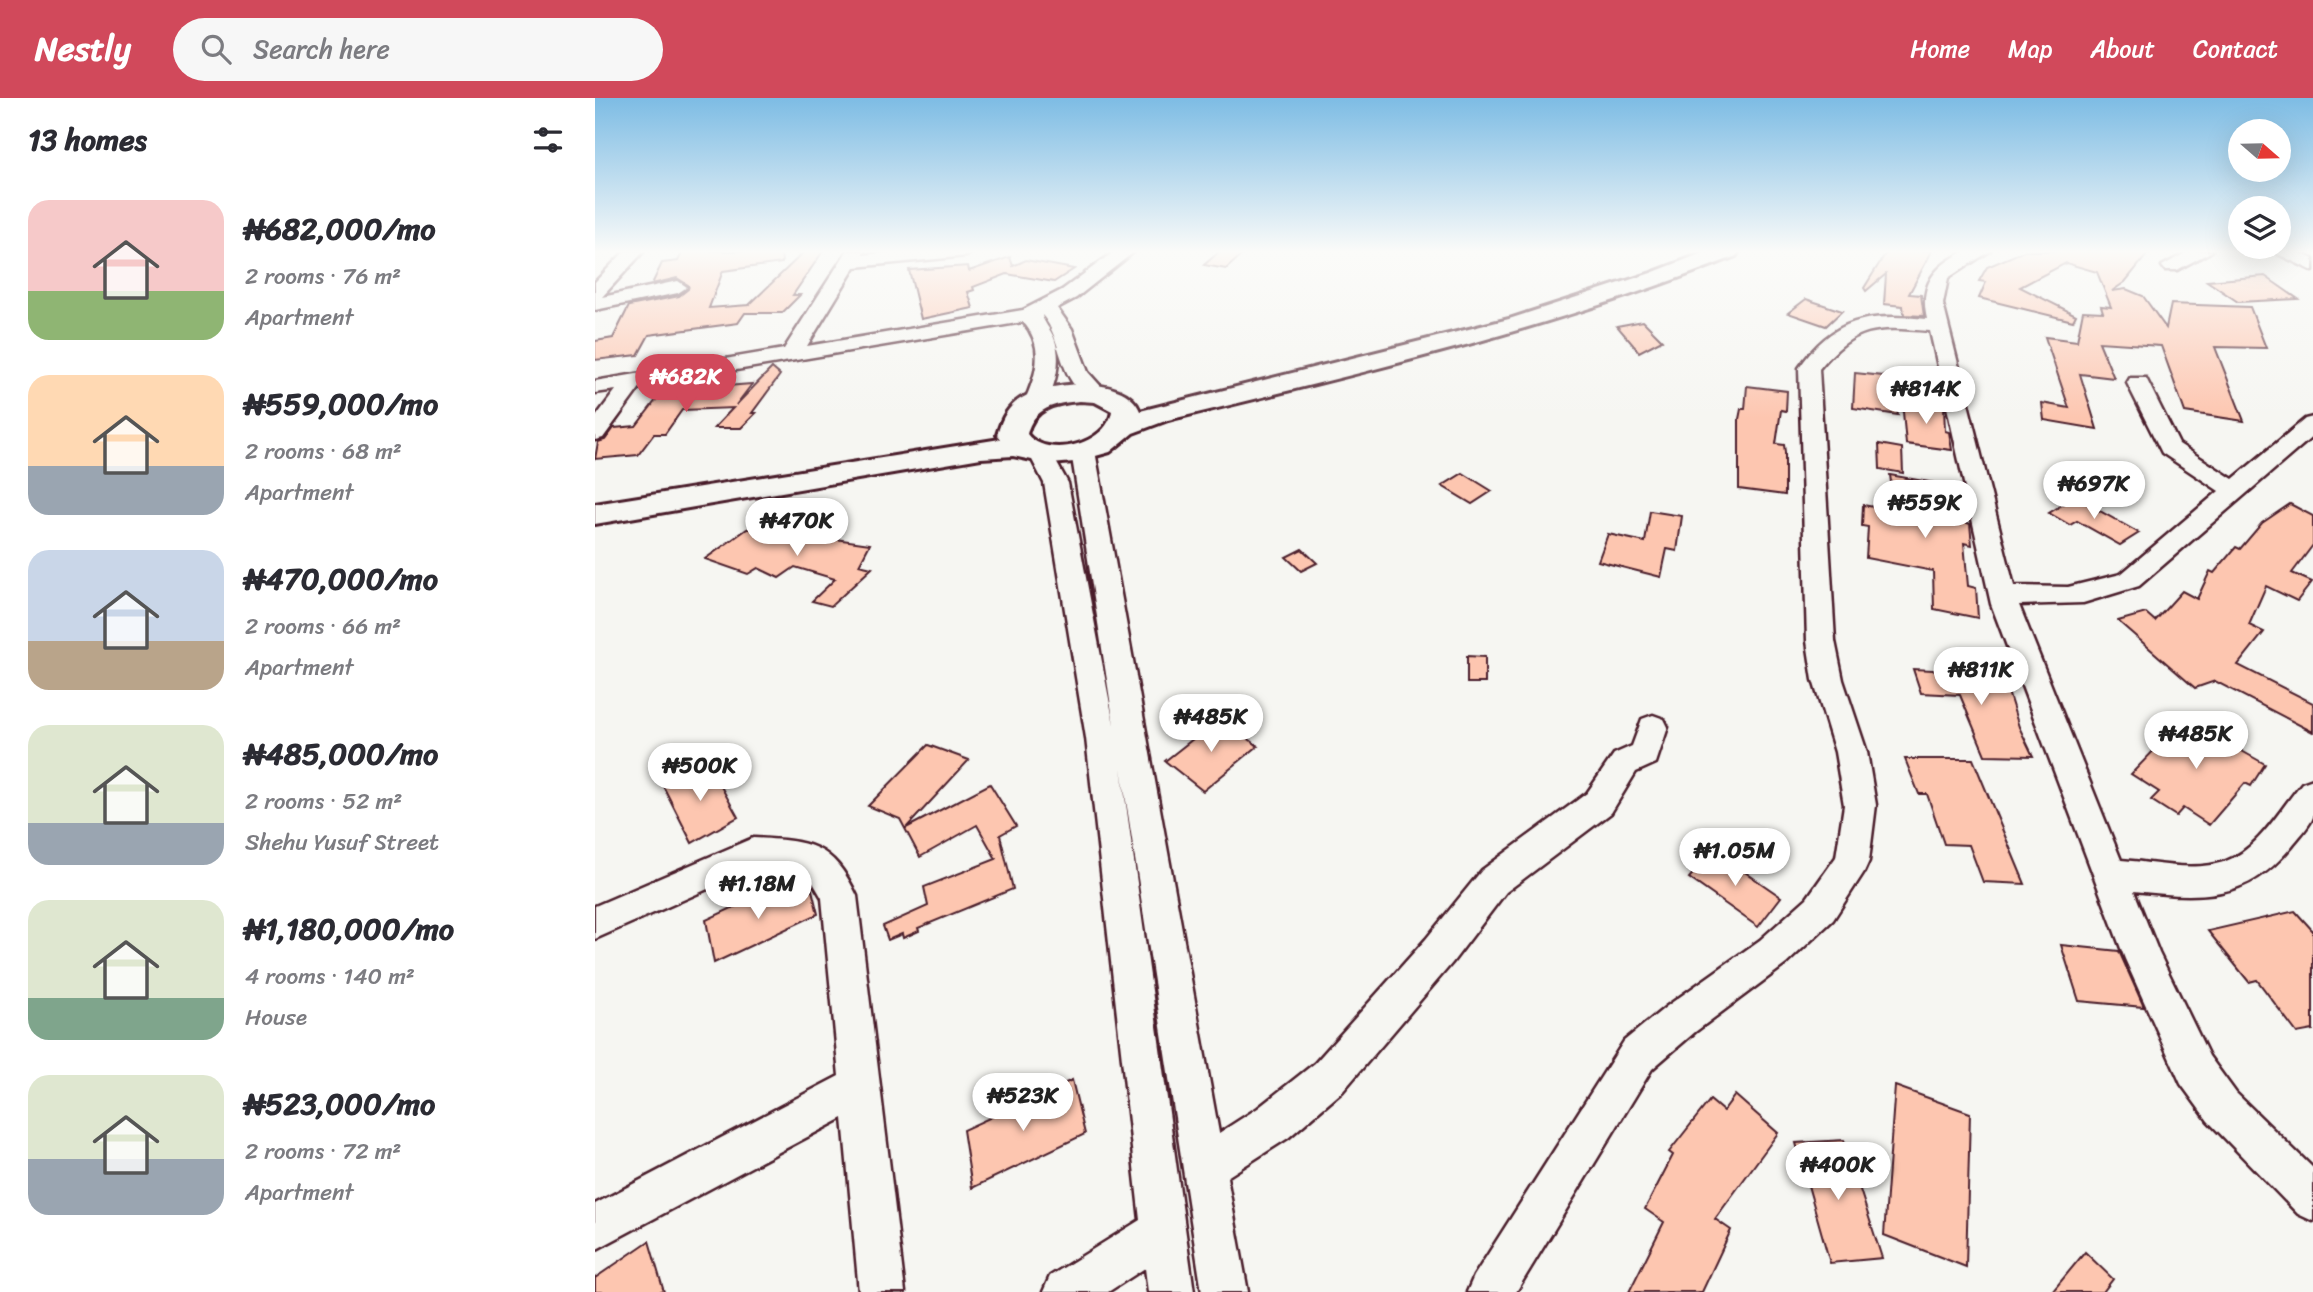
<!DOCTYPE html>
<html lang="en">
<head>
<meta charset="utf-8">
<style>
  :root { --surface:#fff; --page:#f7f7f7; --text:#2b2b33; --muted:#7c7c81; --accent:#d1495b }
  body { margin:0; font-family:Sriracha,sans-serif; background:var(--page); color:var(--text); height:100vh; display:flex; flex-direction:column; font-size:26px; white-space:nowrap }
  * { box-sizing:border-box; margin:0 }
  p { font-size:23px; color:var(--muted) }
  .icon { flex:none; width:38px; height:38px; fill:none; stroke:currentColor; stroke-width:2; stroke-linecap:round; stroke-linejoin:round }
  .map { position:relative; flex:1; overflow:hidden }
  .side { display:flex; flex-direction:column; background:var(--surface); width:595px }
  .side>* { flex:none }
  .needle { width:46px; rotate:110deg }
  .buttons { position:absolute; left:1633px; top:21px; display:grid; gap:14px }
  .buttons a { display:grid; place-items:center; width:63px; height:63px; border-radius:50%; background:var(--surface); box-shadow:0 7px 28px #0002; font-size:35px }
  .price { position:absolute; translate:-50% -60px; padding:0 16px; border-radius:24px; background:#fff; color:#222; font-size:23px; line-height:46px; filter:drop-shadow(0 2px 4px #0008) }
  .price::after { content:''; position:absolute; left:50%; top:42px; width:21px; height:16px; margin-left:-10px; background:inherit; clip-path:polygon(0 0,100% 0,50% 100%) }
  .price.selected { background:var(--accent); color:#fff }
  ul { padding:0; list-style:none }
  li { display:flex; align-items:center; gap:21px; height:175px; padding:0 28px }
  li span { display:grid; place-items:center; flex:none; width:196px; height:140px; border-radius:21px; color:#555 }
  li>.icon { margin-inline-start:auto }
  span .icon { width:84px; height:84px; fill:#fffc; stroke-width:1 }
  li b { font-size:30px }
  h2 { display:flex; justify-content:space-between; align-items:center; height:84px; padding:0 28px; font-size:30px }
  header { display:flex; align-items:center; gap:42px; box-sizing:border-box; height:98px; padding:0 35px; background:var(--accent); color:#fff }
  header strong { font-size:33px }
  nav { display:flex; gap:38px; margin-inline-start:auto; font-size:24px }
  .search { width:490px; height:63px; background:var(--page); display:flex; align-items:center; gap:18px; box-sizing:border-box; padding:0 24px; border-radius:38px; color:var(--muted); font-size:26px }
  main { display:flex; flex:1; min-height:0 }
  .map>svg:first-child { display:block }
</style>
</head>
<body>
<header>
<strong>Nestly</strong>
<div class="search"><svg class="icon" aria-label="search" viewBox="0 0 24 24"><circle cx="10" cy="10" r="6"/><path d="M15 15l6 6"/></svg>Search here</div>
<nav><a>Home</a><a>Map</a><a>About</a><a>Contact</a></nav>
</header>
<main>
<section class="side">
<h2>13 homes<svg class="icon" aria-label="filters" viewBox="0 0 24 24"><path d="M4 7h16M4 17h16"/><circle cx="9" cy="7" r="2"/><circle cx="15" cy="17" r="2"/></svg></h2>
<ul>
<li><span style="background:linear-gradient(#f6c9c9 65%,#8fb573 0)"><svg class="icon" aria-label="home" viewBox="0 0 24 24"><path d="M3 11l9-7 9 7M6 9v11h12V9"/></svg></span><div><b>₦682,000/mo</b><p>2 rooms · 76 m²</p><p>Apartment</p></div></li>
<li><span style="background:linear-gradient(#ffd9b3 65%,#9aa5b1 0)"><svg class="icon" aria-label="home" viewBox="0 0 24 24"><path d="M3 11l9-7 9 7M6 9v11h12V9"/></svg></span><div><b>₦559,000/mo</b><p>2 rooms · 68 m²</p><p>Apartment</p></div></li>
<li><span style="background:linear-gradient(#c9d6e8 65%,#b9a48a 0)"><svg class="icon" aria-label="home" viewBox="0 0 24 24"><path d="M3 11l9-7 9 7M6 9v11h12V9"/></svg></span><div><b>₦470,000/mo</b><p>2 rooms · 66 m²</p><p>Apartment</p></div></li>
<li><span style="background:linear-gradient(#dfe7d0 70%,#9aa5b1 0)"><svg class="icon" aria-label="home" viewBox="0 0 24 24"><path d="M3 11l9-7 9 7M6 9v11h12V9"/></svg></span><div><b>₦485,000/mo</b><p>2 rooms · 52 m²</p><p>Shehu Yusuf Street</p></div></li>
<li><span style="background:linear-gradient(#dfe7d0 70%,#7fa58c 0)"><svg class="icon" aria-label="home" viewBox="0 0 24 24"><path d="M3 11l9-7 9 7M6 9v11h12V9"/></svg></span><div><b>₦1,180,000/mo</b><p>4 rooms · 140 m²</p><p>House</p></div></li>
<li><span style="background:linear-gradient(#dfe7d0 60%,#9aa5b1 0)"><svg class="icon" aria-label="home" viewBox="0 0 24 24"><path d="M3 11l9-7 9 7M6 9v11h12V9"/></svg></span><div><b>₦523,000/mo</b><p>2 rooms · 72 m²</p><p>Apartment</p></div></li>
</ul>
</section>
<div class="map">
<svg width="1718" height="1194" viewBox="0 0 1718 1194">
  <rect width="100%" height="100%" fill="#f6f6f2"/>
  <filter id="ink" filterUnits="userSpaceOnUse"><feTurbulence type="fractalNoise" baseFrequency=".0143" numOctaves="2"/><feDisplacementMap in="SourceGraphic" scale="14" xChannelSelector="R" yChannelSelector="G"/><feConvolveMatrix kernelMatrix="1 2 1 2 8 2 1 2 1" color-interpolation-filters="sRGB"/></filter>
  <g filter="url(#ink)">
    <g fill="#fdc6b0" stroke="#4a1f2b" stroke-width="2">
      <polygon points="88,153 186,153 187,165 128,173 114,210 154,207 210,153 228,153 198,197 205,197 187,215 150,215 143,225 54,237 43,257 0,262 0,243 18,240 34,208 84,198 93,191 93,187 82,180 57,186 67,165 83,163"/>
      <polygon points="625,153 651,153 631,171 609,167"/>
      <polygon points="1292,153 1337,153 1314,196 1326,197 1329,218 1309,217 1308,208 1289,206 1291,176 1271,193 1269,190"/>
      <polygon points="1429,153 1555,153 1530,184 1517,193 1531,191 1548,198 1571,230 1576,206 1655,209 1671,250 1620,249 1649,323 1590,314 1566,248 1504,244 1519,280 1485,276 1502,331 1449,322 1447,305 1474,310 1450,239 1482,243 1488,213 1508,214 1506,208 1516,209 1502,174 1471,165 1425,189 1481,217 1478,223 1384,200 1391,184 1384,183 1392,169"/>
      <polygon points="415,159 418,168 431,162 479,171 459,184 412,176 378,189 379,192 373,194 378,210 326,221 314,172 373,168 374,173"/>
      <polygon points="1670,178 1703,201 1643,204 1612,183"/>
      <polygon points="1211,201 1247,213 1231,228 1193,215"/>
      <polygon points="1048,223 1067,242 1044,254 1022,228"/>
      <polygon points="177,270 185,277 157,315 161,315 146,330 119,330 138,310 87,312 70,336 59,336 43,357 0,361 3,344 10,342 19,330 41,328 68,293 157,286 141,307"/>
      <polygon points="1260,275 1297,279 1303,317 1258,310"/>
      <polygon points="1152,288 1192,293 1191,313 1186,312 1181,346 1189,347 1190,354 1190,397 1144,391 1144,321 1146,311 1150,311"/>
      <polygon points="1307,303 1349,309 1350,333 1354,334 1357,352 1311,346"/>
      <polygon points="1284,346 1307,350 1308,375 1285,371"/>
      <polygon points="868,375 897,393 877,406 847,388"/>
      <polygon points="1295,377 1362,389 1363,421 1375,426 1377,447 1369,445 1373,488 1381,490 1383,520 1339,511 1338,473 1271,460 1273,429 1267,428 1268,407 1300,413"/>
      <polygon points="1480,399 1544,435 1525,447 1482,423 1475,427 1454,415"/>
      <polygon points="1695,406 1718,418 1718,447 1697,475 1717,484 1702,503 1671,488 1654,527 1669,534 1643,567 1718,605 1718,634 1620,583 1600,590 1523,523 1551,515 1560,523 1587,493 1602,501 1615,473 1619,475 1641,449 1645,451 1667,425"/>
      <polygon points="1055,413 1087,418 1082,453 1072,451 1066,479 1003,463 1013,436 1050,444"/>
      <polygon points="164,430 275,446 264,467 277,470 236,508 217,503 240,481 200,469 184,480 163,470 153,476 110,461 152,431"/>
      <polygon points="707,451 722,465 706,473 691,459"/>
      <polygon points="872,558 890,559 890,585 872,585"/>
      <polygon points="1357,567 1386,569 1388,579 1409,581 1424,629 1438,658 1390,657 1365,597 1326,595 1318,571 1358,573"/>
      <polygon points="1584,618 1670,666 1656,688 1650,685 1614,727 1588,710 1581,718 1556,702 1564,694 1536,676 1571,640 1568,639"/>
      <polygon points="622,622 627,626 630,623 663,648 608,693 570,663"/>
      <polygon points="333,647 374,662 311,730 395,686 421,728 405,737 418,791 323,830 324,833 308,840 307,836 293,842 288,828 333,808 329,789 401,761 382,727 325,759 305,721 273,708"/>
      <polygon points="1310,661 1378,661 1430,786 1388,784 1374,747 1349,746 1332,696 1324,696"/>
      <polygon points="113,665 143,719 97,745 68,688"/>
      <polygon points="1118,752 1186,799 1163,829 1094,780"/>
      <polygon points="191,785 194,802 217,792 223,816 119,865 111,822"/>
      <polygon points="1700,813 1718,833 1718,932 1702,935 1662,882 1654,884 1613,833"/>
      <polygon points="1466,847 1524,853 1549,909 1484,903"/>
      <polygon points="477,982 490,1036 377,1090 368,1032"/>
      <polygon points="1300,988 1375,1015 1371,1169 1289,1137"/>
      <polygon points="1140,997 1183,1035 1120,1121 1136,1132 1107,1194 1034,1194 1069,1124 1050,1111 1078,1057 1074,1054 1115,1002 1128,1013"/>
      <polygon points="1249,1042 1287,1160 1235,1165 1201,1045"/>
      <polygon points="54,1143 69,1194 0,1194 0,1180"/>
      <polygon points="1490,1154 1518,1181 1508,1194 1457,1194"/>
    </g>
    <g fill="none" stroke-linecap="round" stroke-linejoin="round">
      <defs>
        <g id="minor">
          <polygon points="30,153 49,153 7,199 83,183 92,189 83,195 0,212 0,184"/>
          <path d="M252,153H270L267,157L315,153H380L371,158L260,169L212,248L428,212L467,192L520,153H540L481,200L462,210L477,231L493,274L511,294L500,300C463,291 469,241 447,217C447,222 456,232 459,240C468,262 460,292 447,311H431L428,306C441,279 451,249 428,224L46,288L8,340L0,342V320L21,292L0,295V283L189,251Z"/>
          <path d="M1371,153H1395L1353,180L1348,206L1419,488L1473,489L1526,476L1624,393L1567,355L1532,285L1535,280H1551L1584,346L1638,381L1710,321L1718,319V338L1544,488L1488,505L1424,507L1526,762C1559,764 1599,775 1631,763C1663,752 1686,710 1707,685L1718,681C1718,692 1718,708 1718,719C1715,728 1702,741 1696,749C1651,804 1604,800 1539,793L1564,855L1614,958L1641,995L1718,1070V1123L1703,1116L1613,1023L1586,986L1530,861L1396,506L1335,233C1282,228 1260,227 1224,271L1240,543L1248,582L1272,654L1281,707L1274,763L1269,774L1238,822L1191,866L1100,934L1057,971L921,1194H872L879,1178L1029,943L1072,908L1165,842L1212,800L1241,759L1249,707L1240,654L1218,582L1212,543L1204,270C1239,219 1274,215 1332,221C1324,186 1340,167 1371,153Z"/>
          <polygon points="1594,153 1617,153 1582,172 1570,172 1567,168"/>
          <polygon points="1677,153 1700,153 1718,161 1718,173"/>
          <polygon points="488,346 496,348 500,353 624,1035 663,1010 720,965 831,841 887,772 992,695 1019,656 1037,648 1047,621 1058,617 1069,621 1073,629 1061,665 1041,674 1016,715 911,794 857,865 748,993 693,1040 632,1079 653,1194 607,1194 526,670 599,1194 553,1194 550,1170 513,1194 448,1194 455,1178 545,1122 491,640 449,385 434,356 438,351 454,351 473,385 519,627 476,353 480,348"/>
          <path d="M158,740C213,743 237,744 262,798L310,1194H264L248,1020L0,1152V1106L244,978L227,800L217,783L197,772L160,770L0,841V808Z"/>
        </g>
        <path id="major" d="M1113,153H1144L1141,158C957,231 765,275 573,322L538,335L515,354L479,364L456,366L418,358L386,360L0,426V406L405,341L402,337C406,324 410,313 421,304C448,283 530,275 545,313L914,221L1056,175ZM485,303L500,304L517,313C513,346 452,362 432,336C438,310 460,305 485,303Z"/>
      </defs>
      <use href="#minor" stroke="#4a1f2b" stroke-width="5"/>
      <use href="#major" stroke="#4a1f2b" stroke-width="6"/>
      <use href="#minor" fill="#f6f6f2" fill-rule="evenodd"/>
      <use href="#major" fill="#f6f6f2" fill-rule="evenodd"/>
    </g>
  </g>
  <linearGradient id="sky" x2="0" y2="1"><stop stop-color="#7dbce4"/><stop offset="0.48" stop-color="#fbfbf9"/><stop offset="1" stop-color="#fbfbf9" stop-opacity="0"/></linearGradient>
  <rect width="1718" height="320" fill="url(#sky)"/>
</svg>
<div class="buttons">
<a><svg class="needle" viewBox="-14 -14 28 28"><path d="M0-13l5 13h-10z" fill="#e53935"/><path d="M0 13l5-13h-10z" fill="#7c7c81"/></svg></a>
<a><svg class="icon" aria-label="layers" viewBox="0 0 24 24"><path d="M12 4l9 5-9 5-9-5zM3 14l9 5 9-5"/></svg></a>
</div>
<b class="price selected" style="left:91px;top:316px">₦682K</b>
<b class="price" style="left:1331px;top:328px">₦814K</b>
<b class="price" style="left:1499px;top:423px">₦697K</b>
<b class="price" style="left:1330px;top:442px">₦559K</b>
<b class="price" style="left:202px;top:460px">₦470K</b>
<b class="price" style="left:1386px;top:609px">₦811K</b>
<b class="price" style="left:616px;top:656px">₦485K</b>
<b class="price" style="left:1601px;top:673px">₦485K</b>
<b class="price" style="left:105px;top:705px">₦500K</b>
<b class="price" style="left:1140px;top:790px">₦1.05M</b>
<b class="price" style="left:163px;top:823px">₦1.18M</b>
<b class="price" style="left:428px;top:1035px">₦523K</b>
<b class="price" style="left:1243px;top:1104px">₦400K</b>
</div>
</main>
</body>
</html>
